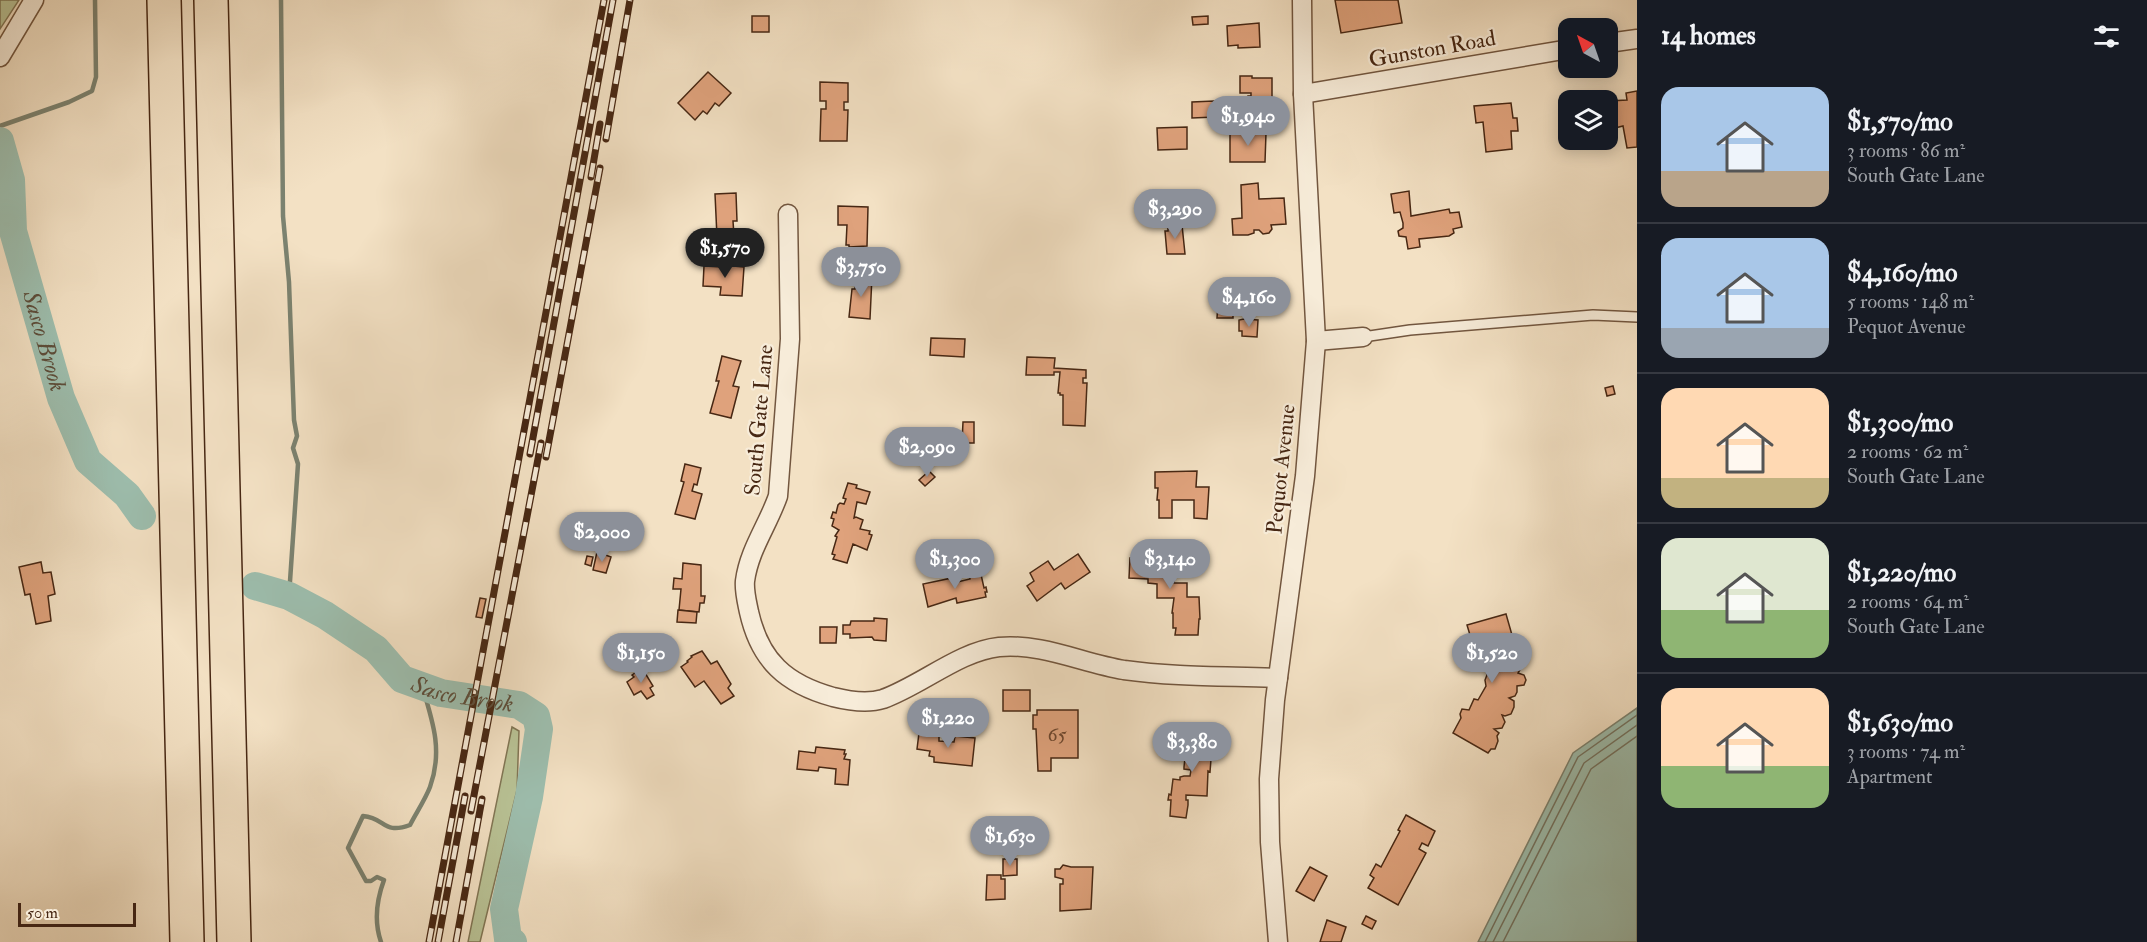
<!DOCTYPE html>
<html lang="en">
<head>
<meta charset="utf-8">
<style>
  :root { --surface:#171b24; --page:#242831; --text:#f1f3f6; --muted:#9ea1a6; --line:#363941; --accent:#8c9099 }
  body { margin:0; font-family:"IM FELL Double Pica",serif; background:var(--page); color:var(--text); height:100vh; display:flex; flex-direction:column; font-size:22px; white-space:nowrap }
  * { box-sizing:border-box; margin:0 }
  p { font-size:20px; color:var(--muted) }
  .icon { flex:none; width:33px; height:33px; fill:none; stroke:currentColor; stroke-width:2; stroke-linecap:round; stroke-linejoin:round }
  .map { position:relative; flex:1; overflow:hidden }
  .side { display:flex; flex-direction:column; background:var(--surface); width:510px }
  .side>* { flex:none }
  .needle { width:39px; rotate:320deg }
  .buttons { position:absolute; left:1558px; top:18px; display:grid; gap:12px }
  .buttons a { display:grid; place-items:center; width:60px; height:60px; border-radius:12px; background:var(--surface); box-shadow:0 3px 15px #0003; font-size:30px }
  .scale { position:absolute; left:18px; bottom:15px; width:118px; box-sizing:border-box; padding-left:6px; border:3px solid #472713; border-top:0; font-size:16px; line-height:21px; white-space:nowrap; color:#472713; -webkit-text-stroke:4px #f7ecd9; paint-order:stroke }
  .price { position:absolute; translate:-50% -51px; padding:0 14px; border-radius:21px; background:var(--accent); color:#fff; font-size:20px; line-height:39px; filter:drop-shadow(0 2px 3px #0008) }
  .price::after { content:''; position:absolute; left:50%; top:36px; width:18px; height:14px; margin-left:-9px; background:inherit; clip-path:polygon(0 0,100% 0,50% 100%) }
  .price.selected { background:#222; color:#fff }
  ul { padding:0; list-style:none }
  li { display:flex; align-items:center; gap:18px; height:150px; padding:0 24px }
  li+li { border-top:2px solid var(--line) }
  li span { display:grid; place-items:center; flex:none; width:168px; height:120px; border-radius:18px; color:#555 }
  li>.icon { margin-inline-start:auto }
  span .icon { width:72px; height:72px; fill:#fffc; stroke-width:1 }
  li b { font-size:26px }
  h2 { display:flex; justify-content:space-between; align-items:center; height:72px; padding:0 24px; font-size:26px }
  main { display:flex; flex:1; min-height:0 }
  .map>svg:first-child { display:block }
</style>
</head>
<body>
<main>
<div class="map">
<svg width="1637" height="942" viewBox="0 0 1637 942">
  <rect width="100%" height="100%" fill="#f3e1c4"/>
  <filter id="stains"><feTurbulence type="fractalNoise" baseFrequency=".00333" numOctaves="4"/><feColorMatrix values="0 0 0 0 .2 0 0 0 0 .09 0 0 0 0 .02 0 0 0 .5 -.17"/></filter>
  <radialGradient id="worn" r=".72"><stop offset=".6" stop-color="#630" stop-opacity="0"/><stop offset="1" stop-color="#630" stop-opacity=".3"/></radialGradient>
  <g fill="#b9c396" stroke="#807554" stroke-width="1.5">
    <polygon points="0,0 19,0 0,29"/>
    <polygon points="512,727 519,731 517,790 480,942 468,942"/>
  </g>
  <polygon fill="#9dbeae" stroke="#7b8270" stroke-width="1.5" points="1637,708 1637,942 1478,942 1573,753"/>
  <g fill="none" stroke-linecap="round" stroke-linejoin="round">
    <g stroke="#727260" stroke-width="1.5">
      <polyline points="1485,942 1578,757 1637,715"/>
      <polyline points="1493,942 1584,763 1637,725"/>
      <polyline points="1503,942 1591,769 1637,736"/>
    </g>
    <g stroke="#7b8270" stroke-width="4.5">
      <polyline points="281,0 283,216 289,282 294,420 297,436 293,448 298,464 289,596"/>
      <polyline points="0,126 69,102 92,91 96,77 95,0"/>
      <path d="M381,942C374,922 377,899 384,880L377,877L371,881H366L348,848L363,816C386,818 383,835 410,825C416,813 425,800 430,787C443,751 433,722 422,686"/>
      <polyline points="498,942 508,939"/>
    </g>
    <g stroke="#9dbeae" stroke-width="28">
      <path id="s1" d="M0,141L11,180L13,231L61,398L88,461L127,495L142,516"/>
      <path id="s2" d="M255,586L289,596L325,615L376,649L402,679L441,693L519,705L536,716L539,729L529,797L504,909L508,939L513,942"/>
    </g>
  </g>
  <g fill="#dfa27c" stroke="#472713" stroke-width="1.5">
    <polygon points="1335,0 1398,0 1402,23 1341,33"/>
    <rect x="752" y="16" width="17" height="16"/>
    <polygon points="1208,16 1208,24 1193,25 1192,17"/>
    <polygon points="1259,23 1260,47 1238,48 1238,45 1228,46 1227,26"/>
    <polygon points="708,72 731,93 719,106 715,103 707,114 703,111 695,120 678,103"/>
    <polygon points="1240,76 1252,76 1252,78 1272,78 1272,103 1257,103 1257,106 1251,107 1251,103 1248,104 1248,96 1251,96 1251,93 1240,93"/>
    <polygon points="820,82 848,83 848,102 844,102 844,110 848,110 847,141 820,141 821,109 826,109 826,101 820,101"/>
    <polygon points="1637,91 1637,147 1627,148 1623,126 1615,128 1615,126 1608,129 1608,101 1627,100 1626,93"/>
    <polygon points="1214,101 1215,117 1192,118 1192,102"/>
    <polygon points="1511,103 1513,118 1517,118 1518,131 1511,131 1512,149 1486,152 1483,122 1476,123 1474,106"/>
    <polygon points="1187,127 1187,149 1158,150 1157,128"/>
    <polygon points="1243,130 1266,133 1265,162 1230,162 1230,133 1243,133"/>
    <polygon points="1258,183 1259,199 1284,198 1286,224 1271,225 1272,229 1269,233 1263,234 1259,230 1254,230 1254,233 1248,235 1233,235 1232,219 1242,218 1241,185"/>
    <polygon points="1409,191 1411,216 1449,209 1450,213 1459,212 1462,227 1453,229 1454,233 1449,236 1419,239 1420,247 1408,249 1406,237 1399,236 1398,231 1403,228 1403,223 1400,212 1394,213 1391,194"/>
    <polygon points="736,193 737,221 733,221 734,236 717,237 715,194"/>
    <polygon points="838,206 868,207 867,246 849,247 849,245 846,245 847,225 838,225"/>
    <polygon points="1168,225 1182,225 1185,254 1167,254 1165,231 1168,231"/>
    <polygon points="722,265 744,267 742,296 720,295 721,287 703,286 704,266 722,267"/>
    <polygon points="856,275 872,276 870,319 849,317 852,289 855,289"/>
    <polygon points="1230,284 1259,287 1258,313 1233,312 1233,318 1217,318 1218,304 1216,304 1214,298 1216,289 1230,289"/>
    <polygon points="1244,319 1258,320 1257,337 1242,336 1242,331 1239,331 1239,320"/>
    <polygon points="931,338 965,339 964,357 930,355"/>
    <polygon points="722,356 741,361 733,386 739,387 731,418 710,413 719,381 716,381"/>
    <polygon points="1027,357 1055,358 1054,368 1086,370 1086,378 1083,378 1083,383 1087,383 1085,426 1063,425 1063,395 1060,395 1060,393 1058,393 1060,372 1054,372 1054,375 1026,375"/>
    <polygon points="1613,386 1615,394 1607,396 1605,388"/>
    <polygon points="963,422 974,422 974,443 962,443"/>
    <polygon points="685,464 701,468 697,485 694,484 692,491 702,494 695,519 675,514 684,482 681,481"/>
    <polygon points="929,471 935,477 925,486 919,480"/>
    <polygon points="1197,471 1196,487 1209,487 1207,519 1194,518 1194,500 1172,500 1172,518 1159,518 1159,500 1157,500 1158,488 1155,488 1155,472"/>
    <polygon points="848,483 857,485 856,488 870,492 866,504 857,502 854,518 856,517 863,520 860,529 870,531 869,534 872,535 867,550 853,544 847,563 833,559 835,555 832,554 837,537 835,536 839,530 832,526 834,519 831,518 833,512 836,513 838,505 840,503 844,504 846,499 843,498"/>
    <polygon points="597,552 611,557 606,573 593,570"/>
    <polygon points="1078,554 1090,572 1065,589 1061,583 1037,601 1027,586 1034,581 1030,573 1048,561 1054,570"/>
    <polygon points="587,556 593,557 591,566 585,564"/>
    <polygon points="1130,558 1186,558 1186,573 1174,572 1174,583 1187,583 1187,597 1199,597 1200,619 1199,619 1198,635 1175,635 1176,628 1173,628 1173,613 1172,613 1174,598 1157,598 1157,584 1148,583 1148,579 1129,578"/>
    <polygon points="41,562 43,573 51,572 55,594 48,596 51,621 36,624 30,594 25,595 19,567"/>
    <polygon points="683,563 701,565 701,596 705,596 704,603 700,603 699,612 679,610 681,589 673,589 674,578 682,579"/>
    <polygon points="980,570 984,588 986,587 987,592 985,592 986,597 957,603 956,598 928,607 923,584 952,578 953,583 970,579 969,572"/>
    <polygon points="480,598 486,599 482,618 476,617"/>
    <polygon points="678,610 697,612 696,623 677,622"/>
    <polygon points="1506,614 1512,635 1508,636 1514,661 1519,663 1521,668 1518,673 1524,675 1526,680 1524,685 1517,686 1517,692 1515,696 1509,698 1514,701 1514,707 1511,714 1505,716 1502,715 1505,722 1502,728 1494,729 1499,733 1497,736 1498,741 1495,749 1491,749 1488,753 1453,733 1461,718 1460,714 1462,709 1469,710 1474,699 1478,700 1486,686 1485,680 1487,675 1483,656 1480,656 1477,644 1473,645 1467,625"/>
    <polygon points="874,618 887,619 886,641 874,640 872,637 850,638 850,634 843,634 843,625 850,625 851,621 874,621"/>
    <polygon points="820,627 837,627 836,643 820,643"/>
    <polygon points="702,651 711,664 717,661 731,684 728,688 734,696 721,704 704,681 695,687 681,667 688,662 687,661 692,657 691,656"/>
    <polygon points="642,668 653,686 650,688 654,695 647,699 641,691 634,695 627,682 634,677 632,675"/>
    <rect x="1003" y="690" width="27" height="21"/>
    <polygon points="1037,710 1078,710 1078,758 1051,758 1051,771 1038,771 1036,729 1033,729 1033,715 1037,715"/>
    <polygon points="1192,723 1205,724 1204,734 1208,734 1207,746 1212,746 1210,772 1208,771 1207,796 1186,795 1186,800 1188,800 1188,805 1186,818 1170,816 1171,800 1168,800 1169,794 1171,795 1173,779 1180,780 1180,777 1184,776 1190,776 1191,770 1184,769 1184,767 1185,758 1192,759 1194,745 1187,744 1186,740 1188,732 1192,733"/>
    <polygon points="919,733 939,735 939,741 954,742 955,736 975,738 972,766 934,762 934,757 929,756 930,751 917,749"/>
    <polygon points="816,747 845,750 844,754 846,754 844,759 850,760 848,785 835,784 836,769 819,767 818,771 797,769 799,751 815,753"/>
    <polygon points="1406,815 1435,831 1428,846 1422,843 1419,849 1426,853 1398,905 1368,888 1374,878 1370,875 1376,864 1381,867 1400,831 1398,830"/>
    <polygon points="1003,859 1017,859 1017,875 1003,876"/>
    <polygon points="1063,865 1071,867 1093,867 1091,909 1060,911 1060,884 1063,884 1063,879 1055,877 1055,869 1060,869"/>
    <polygon points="1310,867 1327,876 1314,901 1296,891"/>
    <polygon points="987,875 1001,875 1001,879 1005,879 1005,899 986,900"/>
    <polygon points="1366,916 1376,921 1372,929 1362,924"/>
    <polygon points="1327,920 1346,927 1341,942 1320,942"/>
  </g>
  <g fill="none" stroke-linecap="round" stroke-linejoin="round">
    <defs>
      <polyline id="lane" points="1363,337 1410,330 1593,315 1637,317"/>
      <g id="street">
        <polyline points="1608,43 1637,39"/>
        <polyline points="0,57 34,0"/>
        <polyline points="1303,94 1569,49"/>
        <path d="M788,214L790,339L778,496C768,525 749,550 745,581C744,591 747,602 749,612C760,661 786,684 833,697C849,701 867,704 883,699C920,686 960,651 999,647C1042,643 1082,663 1124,670C1174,677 1227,676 1278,678"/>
        <polyline points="1316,341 1363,337"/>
        <polyline points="1278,942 1270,842 1269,779 1275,700 1305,476 1316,341 1303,94 1302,0"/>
      </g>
      <g id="highway">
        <polyline points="164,0 187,942"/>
        <polyline points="211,0 234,942"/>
      </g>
    </defs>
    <use href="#lane" stroke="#72563f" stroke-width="12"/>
    <use href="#street" stroke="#72563f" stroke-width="21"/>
    <use href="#highway" stroke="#472713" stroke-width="36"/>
    <use href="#lane" stroke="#f7ecd9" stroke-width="9"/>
    <use href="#street" stroke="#f7ecd9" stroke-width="18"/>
    <use href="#highway" stroke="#f3e1c4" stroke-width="33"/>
    <defs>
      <g id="rail">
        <polyline points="606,139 630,0"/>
        <polyline points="591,177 600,124"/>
        <polyline points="530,454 613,0"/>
        <polyline points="546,457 600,168"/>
        <polyline points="471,811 541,443"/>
        <polyline points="429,942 604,0"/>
        <polyline points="438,942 465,796"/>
        <polyline points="456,942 482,799"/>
      </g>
    </defs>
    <use href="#rail" stroke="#472713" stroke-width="7"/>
    <use href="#rail" stroke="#f7ecd9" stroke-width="4.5" stroke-dasharray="14" stroke-linecap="butt"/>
  </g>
  <g text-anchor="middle" stroke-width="4.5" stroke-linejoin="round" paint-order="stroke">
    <g font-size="20" fill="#6d462d">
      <text x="1057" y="741">65</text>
    </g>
    <g font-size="22" fill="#472713" stroke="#f7ecd9">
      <text transform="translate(1432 48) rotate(-10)" y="8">Gunston Road</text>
      <text transform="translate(758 420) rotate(-85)" y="8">South Gate Lane</text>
      <text transform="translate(1280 469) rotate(-84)" y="8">Pequot Avenue</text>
    </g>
    <g font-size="24" font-style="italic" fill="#5c4d3a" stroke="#f7ecd9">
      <text dy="8" stroke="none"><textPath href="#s1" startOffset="206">Sasco Brook</textPath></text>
      <text dy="8" stroke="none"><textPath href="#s2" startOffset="240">Sasco Brook</textPath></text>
    </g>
  </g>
  <rect width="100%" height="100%" filter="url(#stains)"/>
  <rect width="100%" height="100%" fill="url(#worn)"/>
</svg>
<div class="buttons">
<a><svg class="needle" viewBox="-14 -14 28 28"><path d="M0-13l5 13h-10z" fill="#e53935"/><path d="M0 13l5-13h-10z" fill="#9ea1a6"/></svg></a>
<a><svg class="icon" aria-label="layers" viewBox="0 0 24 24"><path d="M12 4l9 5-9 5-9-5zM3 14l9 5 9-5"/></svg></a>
</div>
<div class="scale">50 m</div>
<b class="price" style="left:1248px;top:147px">$1,940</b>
<b class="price" style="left:1175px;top:240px">$3,290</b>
<b class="price selected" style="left:725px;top:279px">$1,570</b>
<b class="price" style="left:861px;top:298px">$3,750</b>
<b class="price" style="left:1249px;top:328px">$4,160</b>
<b class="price" style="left:927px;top:478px">$2,090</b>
<b class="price" style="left:602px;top:563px">$2,000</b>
<b class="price" style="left:955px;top:590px">$1,300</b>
<b class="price" style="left:1170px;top:590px">$3,140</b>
<b class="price" style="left:641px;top:684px">$1,150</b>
<b class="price" style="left:1492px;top:684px">$1,520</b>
<b class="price" style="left:948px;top:749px">$1,220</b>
<b class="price" style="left:1192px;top:773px">$3,380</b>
<b class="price" style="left:1010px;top:867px">$1,630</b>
</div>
<section class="side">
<h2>14 homes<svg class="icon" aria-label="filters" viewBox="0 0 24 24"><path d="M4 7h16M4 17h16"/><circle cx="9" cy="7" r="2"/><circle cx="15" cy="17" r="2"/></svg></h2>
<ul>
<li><span style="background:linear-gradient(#a9c7e8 70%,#b9a48a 0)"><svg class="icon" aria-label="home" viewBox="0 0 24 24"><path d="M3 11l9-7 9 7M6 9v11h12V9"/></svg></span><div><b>$1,570/mo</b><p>3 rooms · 86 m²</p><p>South Gate Lane</p></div></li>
<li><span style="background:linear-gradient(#a9c7e8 75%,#9aa5b1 0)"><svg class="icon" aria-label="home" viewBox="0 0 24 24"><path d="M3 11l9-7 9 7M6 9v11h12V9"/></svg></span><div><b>$4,160/mo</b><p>5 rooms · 148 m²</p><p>Pequot Avenue</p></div></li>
<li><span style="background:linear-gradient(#ffd9b3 75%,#c2b280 0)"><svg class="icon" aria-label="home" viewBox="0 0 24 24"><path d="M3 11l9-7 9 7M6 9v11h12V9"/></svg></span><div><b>$1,300/mo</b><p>2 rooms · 62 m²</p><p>South Gate Lane</p></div></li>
<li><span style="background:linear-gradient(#dfe7d0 60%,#8fb573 0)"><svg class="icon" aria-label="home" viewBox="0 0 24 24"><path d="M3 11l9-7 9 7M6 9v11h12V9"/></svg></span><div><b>$1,220/mo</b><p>2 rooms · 64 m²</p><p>South Gate Lane</p></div></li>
<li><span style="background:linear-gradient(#ffd9b3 65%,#8fb573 0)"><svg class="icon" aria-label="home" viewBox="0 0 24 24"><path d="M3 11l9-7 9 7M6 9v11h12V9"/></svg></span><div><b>$1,630/mo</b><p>3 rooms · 74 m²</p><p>Apartment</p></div></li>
</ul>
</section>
</main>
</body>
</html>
